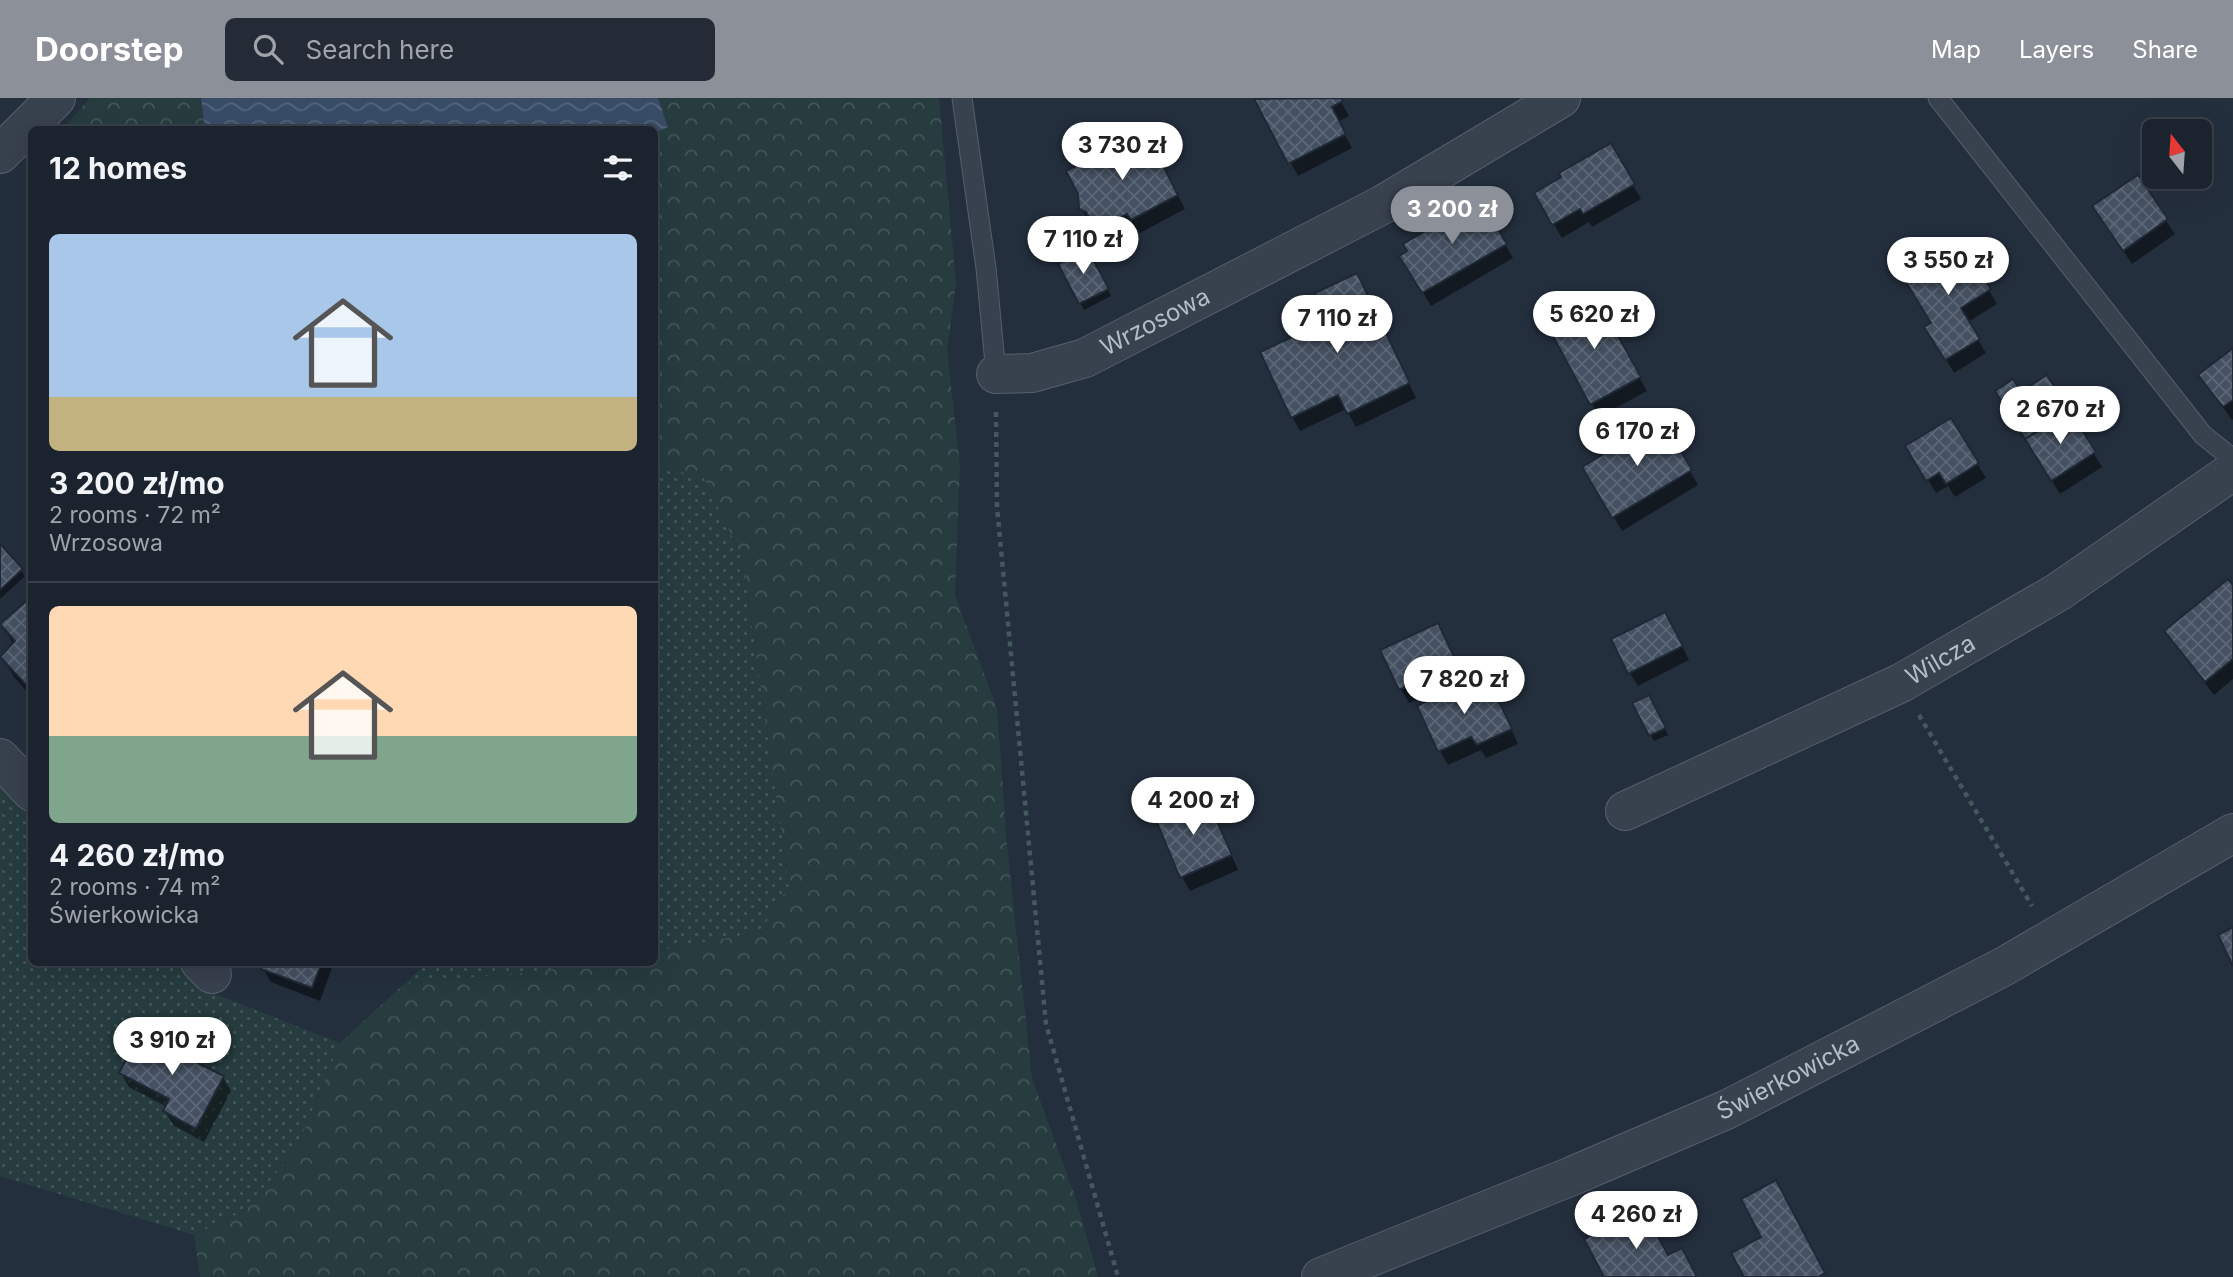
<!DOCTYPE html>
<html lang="en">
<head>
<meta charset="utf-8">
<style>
  :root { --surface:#1b232e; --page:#242b36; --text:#f1f3f6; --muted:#a0a4aa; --line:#39404a; --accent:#8c9099 }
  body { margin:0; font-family:Inter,sans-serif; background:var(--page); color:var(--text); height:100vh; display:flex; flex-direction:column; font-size:26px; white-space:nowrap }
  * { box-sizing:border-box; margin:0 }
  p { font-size:23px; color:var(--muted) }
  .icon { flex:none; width:38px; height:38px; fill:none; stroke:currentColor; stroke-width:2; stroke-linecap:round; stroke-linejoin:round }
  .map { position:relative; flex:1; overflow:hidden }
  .panel { position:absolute; left:28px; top:28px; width:630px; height:840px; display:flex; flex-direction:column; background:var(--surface); border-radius:10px; box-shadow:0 7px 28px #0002,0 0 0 2px var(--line) }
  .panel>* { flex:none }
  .needle { width:46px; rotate:343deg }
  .controls { position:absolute; left:2142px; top:21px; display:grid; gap:14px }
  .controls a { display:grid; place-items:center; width:70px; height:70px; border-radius:10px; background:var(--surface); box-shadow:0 7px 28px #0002,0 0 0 2px var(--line); font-size:35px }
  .price { position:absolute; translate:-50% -60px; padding:0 16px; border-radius:24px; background:#fff; color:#222; font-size:23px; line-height:46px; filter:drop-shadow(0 2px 4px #0008) }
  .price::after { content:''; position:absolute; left:50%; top:42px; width:21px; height:16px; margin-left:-10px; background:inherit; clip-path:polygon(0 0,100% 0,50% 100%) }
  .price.on { background:var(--accent); color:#fff }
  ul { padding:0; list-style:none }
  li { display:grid; align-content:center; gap:14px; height:371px; padding:0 21px }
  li+li { border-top:2px solid var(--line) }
  li span { display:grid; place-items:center; height:217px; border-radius:10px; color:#555 }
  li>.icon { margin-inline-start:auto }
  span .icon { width:126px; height:126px; fill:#fffc; stroke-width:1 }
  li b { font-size:30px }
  h2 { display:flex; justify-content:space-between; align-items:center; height:84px; padding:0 21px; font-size:30px }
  header { display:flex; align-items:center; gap:42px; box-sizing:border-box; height:98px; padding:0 35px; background:var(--accent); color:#fff }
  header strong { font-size:33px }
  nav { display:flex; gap:38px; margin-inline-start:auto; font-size:24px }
  .search { width:490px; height:63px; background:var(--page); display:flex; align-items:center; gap:18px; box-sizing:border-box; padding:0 24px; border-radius:10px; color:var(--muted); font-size:26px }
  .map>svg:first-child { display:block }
</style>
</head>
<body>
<header>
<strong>Doorstep</strong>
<div class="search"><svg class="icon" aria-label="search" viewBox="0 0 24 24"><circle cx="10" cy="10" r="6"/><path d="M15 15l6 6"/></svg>Search here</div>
<nav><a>Map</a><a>Layers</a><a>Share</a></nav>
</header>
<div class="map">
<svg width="2233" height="1179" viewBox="0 0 2233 1179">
  <defs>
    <pattern id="grass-dots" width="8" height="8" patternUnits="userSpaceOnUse" patternTransform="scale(1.75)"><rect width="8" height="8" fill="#263c3f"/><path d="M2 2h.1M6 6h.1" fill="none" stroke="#435659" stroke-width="1.8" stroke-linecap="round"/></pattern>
    <pattern id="forest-crowns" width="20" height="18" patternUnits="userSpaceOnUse" patternTransform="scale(1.75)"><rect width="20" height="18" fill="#263c3f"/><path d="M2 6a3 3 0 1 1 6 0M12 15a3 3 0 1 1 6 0" fill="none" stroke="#435659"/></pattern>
    <pattern id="water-waves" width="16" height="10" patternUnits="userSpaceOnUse" patternTransform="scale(1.75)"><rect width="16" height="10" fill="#394c67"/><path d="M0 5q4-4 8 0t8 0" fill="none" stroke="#53647b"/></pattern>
    <pattern id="building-cross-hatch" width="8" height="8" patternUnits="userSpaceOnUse" patternTransform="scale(1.75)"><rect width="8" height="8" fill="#455162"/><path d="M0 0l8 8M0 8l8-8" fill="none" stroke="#5d6877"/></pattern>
  </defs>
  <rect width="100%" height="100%" fill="#242f3e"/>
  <g fill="url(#grass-dots)">
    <polygon points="654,367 704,380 742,459 789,788 760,834 655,853"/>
    <polygon points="0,681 31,713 32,864 181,865 210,894 340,945 296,1052 244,1113 194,1137 0,1078"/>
    <polygon points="427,865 589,865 539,873 404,886"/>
  </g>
  <g fill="url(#forest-crowns)">
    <polygon points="90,0 201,0 205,31 62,32"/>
    <polygon points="658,0 939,0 956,185 947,252 960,367 955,497 997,611 1007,748 1032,980 1075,1098 1098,1179 200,1179 194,1137 244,1113 296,1052 340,945 404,886 539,873 589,865 654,864 655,853 760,834 789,788 742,459 704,380 655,367 654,35 668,29"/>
  </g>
  <polygon fill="url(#water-waves)" points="201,0 658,0 668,29 655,35 654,32 205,31"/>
  <g fill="#0007">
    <polygon points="1260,0 1339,0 1349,18 1338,24 1352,50 1298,78 1256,2"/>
    <polygon points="1610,47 1641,101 1592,129 1589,124 1562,140 1536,96"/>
    <polygon points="1152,49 1185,111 1140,135 1136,129 1106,145 1080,110 1080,96"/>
    <polygon points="2137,80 2175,136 2132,166 2103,123"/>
    <polygon points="1480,103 1513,160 1431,208 1402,159"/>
    <polygon points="1087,152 1111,198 1084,212 1060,166"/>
    <polygon points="1941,160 1989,192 1997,206 1968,224 1986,255 1954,275 1927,229 1933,225"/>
    <polygon points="1364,191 1416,300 1356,329 1346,311 1300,333 1292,319 1330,223"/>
    <polygon points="1597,202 1647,293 1599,319 1549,228"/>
    <polygon points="2233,253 2233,321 2232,322 2200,278"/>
    <polygon points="2047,279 2102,369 2060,396 2005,307"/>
    <polygon points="1951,323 1986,380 1955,399 1948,388 1936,395 1908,349"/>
    <polygon points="1661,324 1698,387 1622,433 1584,370"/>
    <polygon points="0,449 25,478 0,501"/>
    <polygon points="2233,489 2233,581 2214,597 2166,534"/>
    <polygon points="32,500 32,599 14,579 2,558 14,547 2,527"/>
    <polygon points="1673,530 1689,562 1638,588 1630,575"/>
    <polygon points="1445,541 1463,580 1409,605 1401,591"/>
    <polygon points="1463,596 1497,598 1518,646 1486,660 1481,652 1448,667 1440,653"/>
    <polygon points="1648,599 1668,637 1654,643 1634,606"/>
    <polygon points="1213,714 1238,772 1190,793 1182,779"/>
    <polygon points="265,864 334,864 320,903 271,884 263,871"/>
    <polygon points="194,958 198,967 223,979 231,993 204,1044 173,1027 165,1013 167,1009 129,989 121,975"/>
  </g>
  <g fill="url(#building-cross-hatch)" stroke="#1f2835" stroke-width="2">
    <polygon points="1341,0 1343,3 1332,9 1346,36 1288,66 1254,1"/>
    <polygon points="1145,33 1178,97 1131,122 1127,116 1096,132 1086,114 1079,111 1078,96 1066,73"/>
    <polygon points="1611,45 1635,86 1583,116 1580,111 1552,127 1534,95 1561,79 1559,75"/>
    <polygon points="2138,77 2168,121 2123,153 2092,108"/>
    <polygon points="1480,101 1507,146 1422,195 1399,158 1407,153 1403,146"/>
    <polygon points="1962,145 1991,191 1961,210 1980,241 1945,262 1924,229 1931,225 1904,181 1925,168 1919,157 1935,147 1941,157"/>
    <polygon points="1087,150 1109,191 1079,206 1058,166"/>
    <polygon points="1357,175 1410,285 1347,316 1338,297 1291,320 1260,254 1328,222 1315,195"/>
    <polygon points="1597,200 1641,279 1590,307 1547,227"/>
    <polygon points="2233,250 2233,302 2223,309 2198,277"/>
    <polygon points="2047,277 2070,313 2025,341 1995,293 2013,281 2021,293"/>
    <polygon points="2070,313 2096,354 2051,383 2025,341"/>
    <polygon points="1951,320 1979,365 1946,386 1939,375 1926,383 1905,348"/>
    <polygon points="1662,321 1692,372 1612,420 1582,369"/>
    <polygon points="0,446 23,471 0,492"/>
    <polygon points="2228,481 2233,487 2233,561 2205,584 2164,533"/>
    <polygon points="32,498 32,593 0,559 15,543 0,526"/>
    <polygon points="1665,514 1683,548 1628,576 1611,541"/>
    <polygon points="1438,525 1457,565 1399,592 1380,552"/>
    <polygon points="1489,582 1512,631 1477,647 1471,639 1438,654 1417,608 1459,587 1464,593"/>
    <polygon points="1649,597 1666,630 1649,638 1632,605"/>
    <polygon points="1206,698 1232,757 1180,780 1155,720"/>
    <polygon points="2233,829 2233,868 2218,837"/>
    <polygon points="264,864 322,864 312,890 261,871"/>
    <polygon points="143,930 195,957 192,962 224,978 196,1031 163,1013 169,1001 119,975"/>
    <polygon points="1776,1082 1825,1175 1818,1179 1744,1179 1731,1155 1761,1139 1741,1101"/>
    <polygon points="1643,1111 1668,1157 1682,1150 1697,1179 1604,1179 1584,1141"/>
  </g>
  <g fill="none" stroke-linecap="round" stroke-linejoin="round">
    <defs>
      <g id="service">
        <polyline points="962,0 986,170 996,276"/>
        <polyline points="1938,0 2203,337 2233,361"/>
      </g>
      <g id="minor">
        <polyline points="0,56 56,0"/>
        <path id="s1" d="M996,276L1032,275L1085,260L1382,107L1561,0"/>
        <polyline points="0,660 32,694"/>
        <path id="s2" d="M1625,713L1901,585L2058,494L2233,373"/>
        <polyline points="200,864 212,876"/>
        <path id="s3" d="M1321,1179L1572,1078L1728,1011L2003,869L2233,735"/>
      </g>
    </defs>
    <use href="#service" stroke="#565f6c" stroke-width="21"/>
    <use href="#minor" stroke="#565f6c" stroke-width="40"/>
    <g stroke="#44595c" stroke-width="4.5" stroke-dasharray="5 5" stroke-linecap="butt">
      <polyline points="996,314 997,409 1046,926 1118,1179"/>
      <polyline points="1919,617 2032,808"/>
    </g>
    <use href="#service" stroke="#38414e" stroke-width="19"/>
    <use href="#minor" stroke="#38414e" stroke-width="38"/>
  </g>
  <g text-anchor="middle" stroke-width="7" stroke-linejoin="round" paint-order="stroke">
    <g font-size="24" fill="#b4bcc9" stroke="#1d2633">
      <text dy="8" stroke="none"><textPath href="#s1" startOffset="170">Wrzosowa</textPath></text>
      <text dy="8" stroke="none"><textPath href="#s2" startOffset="350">Wilcza</textPath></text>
      <text dy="8" stroke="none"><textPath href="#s3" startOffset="508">Świerkowicka</textPath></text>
    </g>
  </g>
</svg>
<div class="controls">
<a><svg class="needle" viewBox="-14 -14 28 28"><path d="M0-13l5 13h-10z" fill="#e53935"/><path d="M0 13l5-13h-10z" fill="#a0a4aa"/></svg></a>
</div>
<b class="price" style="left:1122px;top:84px">3 730 zł</b>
<b class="price on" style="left:1452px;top:148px">3 200 zł</b>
<b class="price" style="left:1083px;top:178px">7 110 zł</b>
<b class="price" style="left:1948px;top:199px">3 550 zł</b>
<b class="price" style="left:1594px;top:253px">5 620 zł</b>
<b class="price" style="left:1337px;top:257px">7 110 zł</b>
<b class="price" style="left:2060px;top:348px">2 670 zł</b>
<b class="price" style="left:1637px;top:370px">6 170 zł</b>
<b class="price" style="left:1464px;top:618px">7 820 zł</b>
<b class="price" style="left:1193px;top:739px">4 200 zł</b>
<b class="price" style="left:172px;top:979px">3 910 zł</b>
<b class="price" style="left:1636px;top:1153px">4 260 zł</b>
<section class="panel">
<h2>12 homes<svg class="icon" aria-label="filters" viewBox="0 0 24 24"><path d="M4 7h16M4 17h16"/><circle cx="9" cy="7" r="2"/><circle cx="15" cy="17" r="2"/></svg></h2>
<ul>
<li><span style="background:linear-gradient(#a9c7e8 75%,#c2b280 0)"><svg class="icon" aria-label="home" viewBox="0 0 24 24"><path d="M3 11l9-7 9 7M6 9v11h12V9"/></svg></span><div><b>3 200 zł/mo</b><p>2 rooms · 72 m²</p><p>Wrzosowa</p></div></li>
<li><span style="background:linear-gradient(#ffd9b3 60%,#7fa58c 0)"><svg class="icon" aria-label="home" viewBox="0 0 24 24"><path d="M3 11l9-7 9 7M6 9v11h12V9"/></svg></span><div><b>4 260 zł/mo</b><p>2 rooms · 74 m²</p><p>Świerkowicka</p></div></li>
</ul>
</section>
</div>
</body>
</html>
